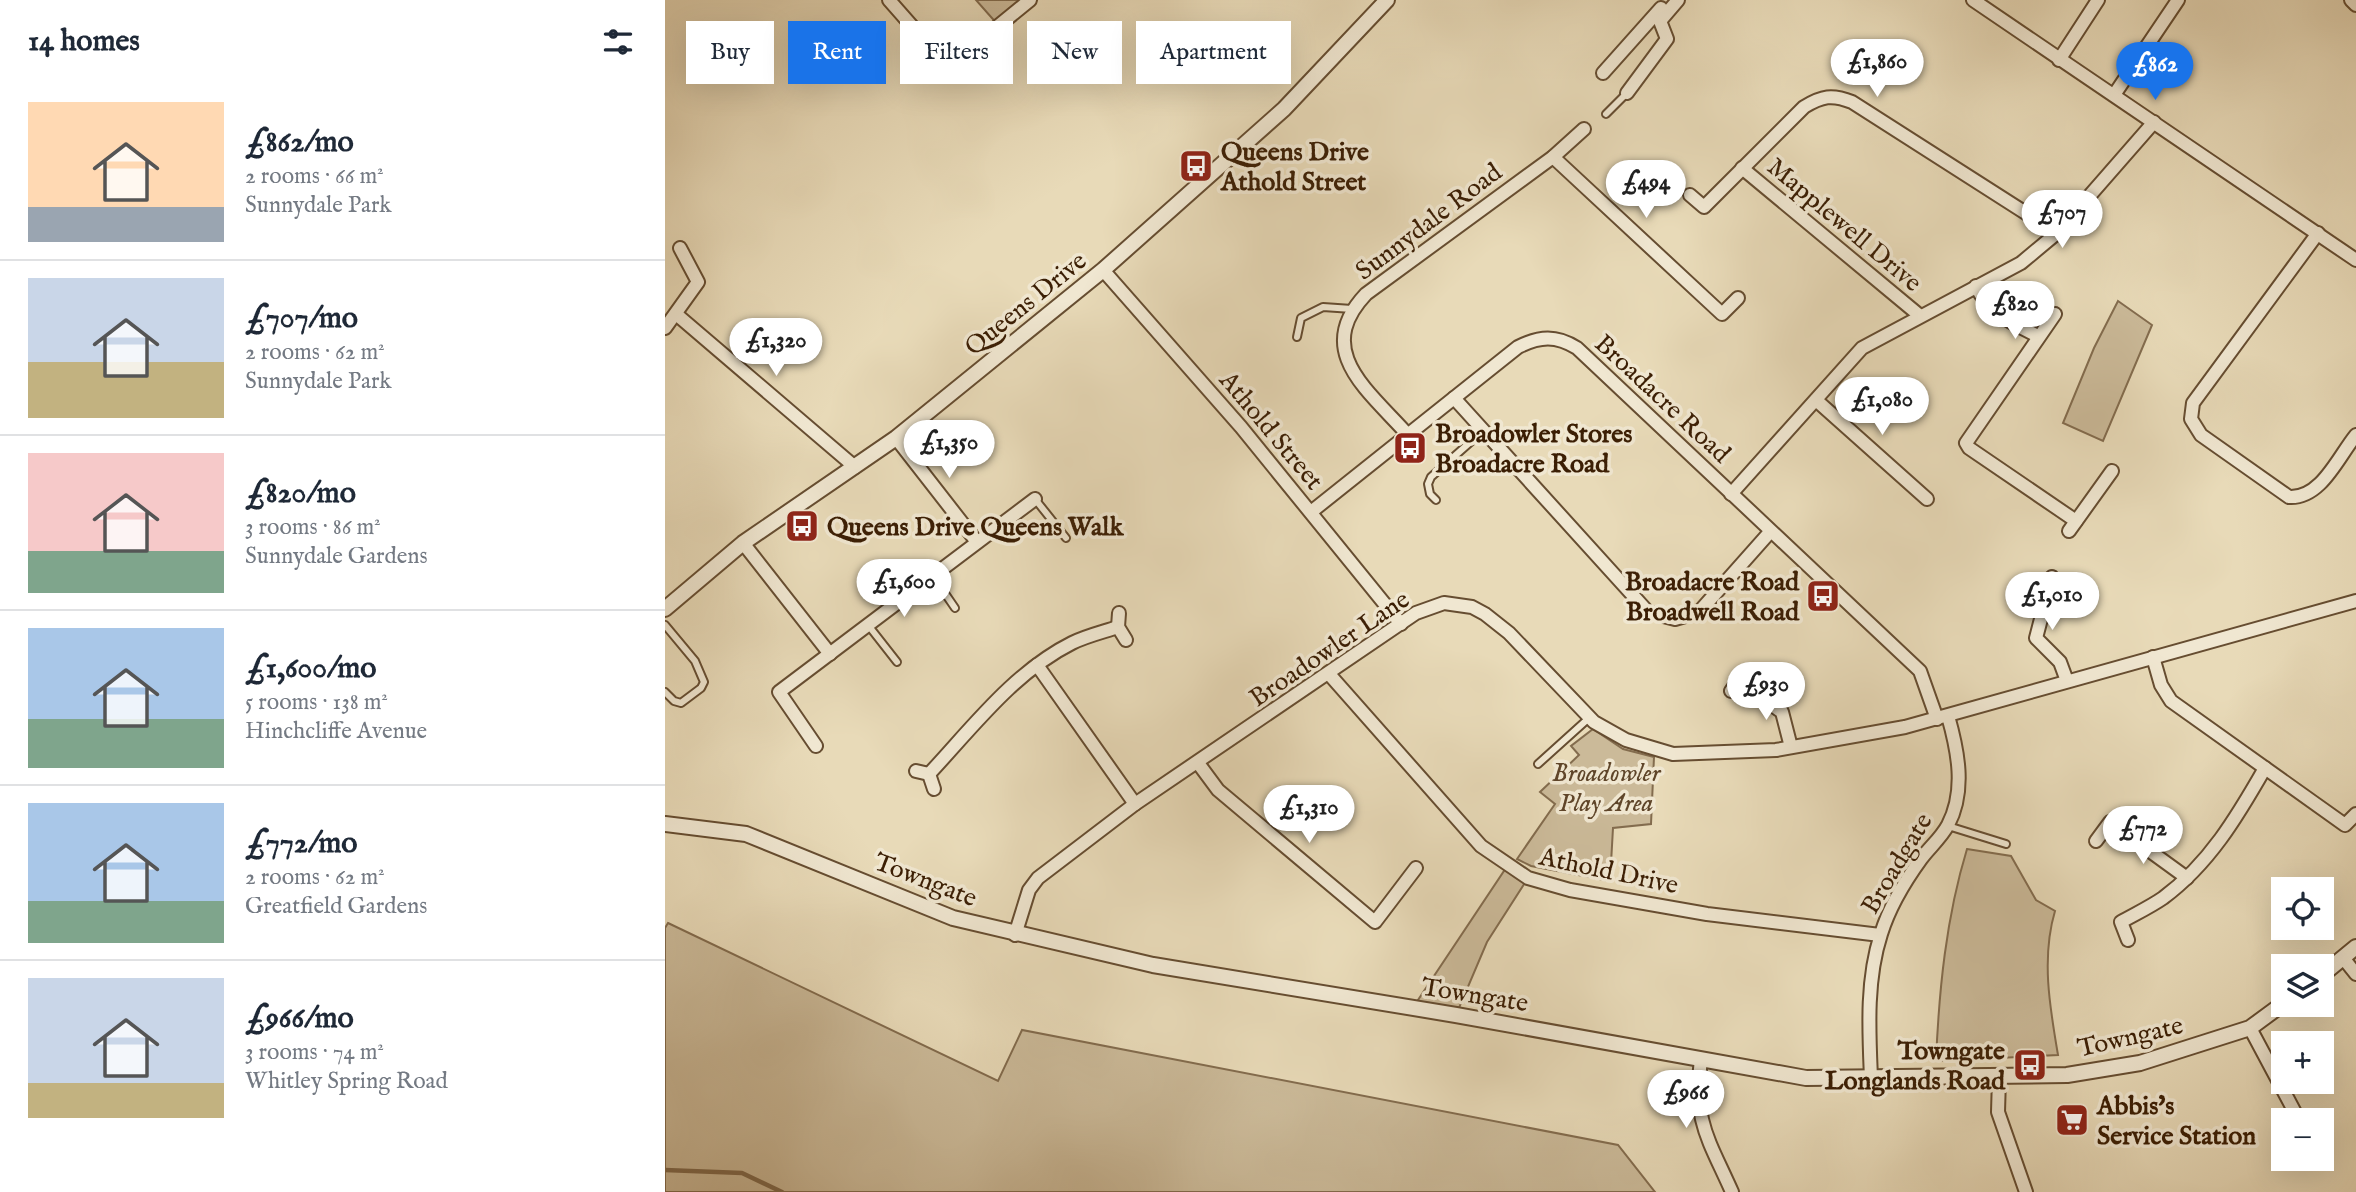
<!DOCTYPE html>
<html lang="en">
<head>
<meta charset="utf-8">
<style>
  :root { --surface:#fff; --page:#f6f6f7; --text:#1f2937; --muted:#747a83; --line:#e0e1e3; --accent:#1a73e8 }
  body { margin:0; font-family:"IM FELL English",serif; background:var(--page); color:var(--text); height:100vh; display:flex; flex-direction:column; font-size:26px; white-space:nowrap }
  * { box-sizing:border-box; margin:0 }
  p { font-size:23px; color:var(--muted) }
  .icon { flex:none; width:38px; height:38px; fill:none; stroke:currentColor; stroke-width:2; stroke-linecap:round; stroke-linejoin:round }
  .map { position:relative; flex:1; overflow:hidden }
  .details { display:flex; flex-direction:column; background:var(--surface); width:665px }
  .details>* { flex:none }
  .banner { position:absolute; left:21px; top:21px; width:665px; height:63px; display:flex; gap:14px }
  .controls { position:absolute; left:1606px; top:877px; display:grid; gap:14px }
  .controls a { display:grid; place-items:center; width:63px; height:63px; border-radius:0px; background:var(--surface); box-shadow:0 7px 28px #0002; font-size:35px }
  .price { position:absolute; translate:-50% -60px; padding:0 16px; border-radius:24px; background:#fff; color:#222; font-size:23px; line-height:46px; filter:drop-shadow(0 2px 4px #0008) }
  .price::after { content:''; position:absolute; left:50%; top:42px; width:21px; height:16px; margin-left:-10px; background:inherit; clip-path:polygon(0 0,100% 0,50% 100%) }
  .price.selected { background:var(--accent); color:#fff }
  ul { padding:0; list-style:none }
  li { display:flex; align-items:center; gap:21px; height:175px; padding:0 28px }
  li+li { border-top:2px solid var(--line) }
  li span { display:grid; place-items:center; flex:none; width:196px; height:140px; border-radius:0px; color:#555 }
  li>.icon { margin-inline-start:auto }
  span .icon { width:84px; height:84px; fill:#fffc; stroke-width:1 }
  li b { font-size:30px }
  h2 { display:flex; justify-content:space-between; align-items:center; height:84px; padding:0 28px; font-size:30px }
  .pill { padding:0 24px; border-radius:0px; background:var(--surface); box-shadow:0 7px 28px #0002; font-size:24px; line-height:63px }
  .pill.selected { background:var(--accent); color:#fff }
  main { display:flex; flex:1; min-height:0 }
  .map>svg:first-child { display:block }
</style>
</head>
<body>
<main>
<section class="details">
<h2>14 homes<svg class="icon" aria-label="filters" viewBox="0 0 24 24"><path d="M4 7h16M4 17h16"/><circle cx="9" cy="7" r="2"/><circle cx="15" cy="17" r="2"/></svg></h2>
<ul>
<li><span style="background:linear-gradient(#ffd9b3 75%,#9aa5b1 0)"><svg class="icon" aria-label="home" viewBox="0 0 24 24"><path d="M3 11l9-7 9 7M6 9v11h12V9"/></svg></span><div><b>£862/mo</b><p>2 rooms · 66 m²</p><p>Sunnydale Park</p></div></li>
<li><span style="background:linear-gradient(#c9d6e8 60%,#c2b280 0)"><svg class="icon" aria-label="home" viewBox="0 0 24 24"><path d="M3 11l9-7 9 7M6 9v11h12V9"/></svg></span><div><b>£707/mo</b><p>2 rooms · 62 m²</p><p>Sunnydale Park</p></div></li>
<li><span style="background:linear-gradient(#f6c9c9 70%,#7fa58c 0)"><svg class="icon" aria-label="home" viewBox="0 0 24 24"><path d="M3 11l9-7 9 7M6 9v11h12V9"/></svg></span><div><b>£820/mo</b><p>3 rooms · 86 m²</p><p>Sunnydale Gardens</p></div></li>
<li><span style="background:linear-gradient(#a9c7e8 65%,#7fa58c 0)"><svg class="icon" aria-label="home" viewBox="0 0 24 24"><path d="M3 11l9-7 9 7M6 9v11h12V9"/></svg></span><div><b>£1,600/mo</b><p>5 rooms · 138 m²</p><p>Hinchcliffe Avenue</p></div></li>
<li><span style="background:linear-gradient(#a9c7e8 70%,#7fa58c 0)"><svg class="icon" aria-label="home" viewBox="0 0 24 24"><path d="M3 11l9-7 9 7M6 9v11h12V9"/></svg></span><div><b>£772/mo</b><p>2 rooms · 62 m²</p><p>Greatfield Gardens</p></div></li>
<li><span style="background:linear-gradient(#c9d6e8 75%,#c2b280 0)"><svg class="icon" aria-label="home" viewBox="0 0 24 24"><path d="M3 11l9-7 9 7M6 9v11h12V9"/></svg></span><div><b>£966/mo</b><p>3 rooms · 74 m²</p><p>Whitley Spring Road</p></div></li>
</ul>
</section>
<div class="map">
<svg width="1691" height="1192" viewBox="0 0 1691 1192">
  <rect width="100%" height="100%" fill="#e8dab8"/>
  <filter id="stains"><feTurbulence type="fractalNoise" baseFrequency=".00286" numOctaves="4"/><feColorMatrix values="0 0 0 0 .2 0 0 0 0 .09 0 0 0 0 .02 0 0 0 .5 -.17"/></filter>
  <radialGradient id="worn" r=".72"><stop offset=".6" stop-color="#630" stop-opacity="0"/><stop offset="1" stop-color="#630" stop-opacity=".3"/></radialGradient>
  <g fill="#cbba99" stroke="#836c4e" stroke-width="2">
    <polygon points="311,0 365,0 334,26"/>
    <polygon points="1453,301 1487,325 1438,441 1398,423 1429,348"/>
    <polygon points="928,729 958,749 989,757 986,824 948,828 945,881 866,866 852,859 890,804 875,792 914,755 906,746"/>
    <path d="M1302,849L1346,856L1371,900L1390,911C1376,958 1385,1008 1393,1055L1271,1061C1274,990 1281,918 1302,849Z"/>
    <polygon points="843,865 863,878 822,942 791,1015 747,1009"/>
    <polygon points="3,923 333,1081 357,1030 953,1145 990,1192 0,1192 0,928"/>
  </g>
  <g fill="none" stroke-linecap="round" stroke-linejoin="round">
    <polyline stroke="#7f684b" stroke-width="4.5" points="0,1170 77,1173 117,1192"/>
    <defs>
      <g id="service">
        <polyline points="941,114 962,93"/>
        <polyline points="632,337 636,318 658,307 687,309"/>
        <polyline points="370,499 401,538"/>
        <polyline points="771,500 765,494 763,484 766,477 819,430"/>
        <polyline points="268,576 290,608"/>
        <polyline points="0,625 30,661 39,682 36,688 16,703 9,701 0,692"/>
        <polyline points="203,625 232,662"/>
        <polyline points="873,764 924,718"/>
        <polyline points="1283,826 1341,844"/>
      </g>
      <g id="minor">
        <polyline points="224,0 283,67 365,0"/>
        <polyline points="1308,0 1691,260"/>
        <polyline points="1686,0 1691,5"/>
        <polyline points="1394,60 1433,0"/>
        <polyline points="938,73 996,8"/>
        <polyline points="962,93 1002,39 995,21 1013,0"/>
        <polyline points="1449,95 1513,0"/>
        <polyline points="888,157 1057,314 1073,298"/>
        <polyline points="1077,168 1254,315"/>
        <path d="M1025,195L1039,207L1139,107C1157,96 1167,94 1187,102L1392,233"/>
        <path d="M1653,233L1528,403L1526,419L1536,435L1624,497C1656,499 1673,457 1691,435"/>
        <polyline points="438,270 576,427 736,624"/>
        <path d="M1311,286C1324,314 1347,323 1373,336"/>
        <polyline points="11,314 190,467"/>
        <polyline points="1390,314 1301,443 1304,448 1411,521"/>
        <polyline points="0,328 33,282 15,248"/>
        <polyline points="789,398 983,612 1010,619 1034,612 1105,532"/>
        <polyline points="1151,400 1262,499"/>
        <path d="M743,435C704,391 647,351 701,294L888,157L919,129"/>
        <polyline points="231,438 312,542"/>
        <polyline points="1066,494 1197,348 1356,263 1392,233 1489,122"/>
        <path d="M646,512L853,347C875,336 891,335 912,348L1255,671L1272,719"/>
        <polyline points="1404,531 1447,471"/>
        <polyline points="78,543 165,654"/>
        <polyline points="1387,577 1371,638 1395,662 1402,681"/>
        <polyline points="454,613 453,627 461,640"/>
        <polyline points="1488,657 1496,685 1506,701 1680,825 1691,814"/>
        <polyline points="372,665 470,804"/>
        <polyline points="664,674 816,846 863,878 905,890 1042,914 1215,935"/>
        <polyline points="1066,691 1073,681 1117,712 1126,747"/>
        <polyline points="151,746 114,692 370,499"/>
        <polyline points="533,763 553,790 710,922 751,868"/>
        <polyline points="251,771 264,774 269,789"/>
        <path d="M264,774C307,728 349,672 407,643C421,636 438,632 453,627"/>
        <polyline points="1431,841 1445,822 1522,878"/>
        <polyline points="350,935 364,890 373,878 470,804 751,613 779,603 807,607 820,614 844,633 929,722 961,740 1008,754 1111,750 1240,727 1691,601"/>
        <path d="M1463,940L1456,922C1470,914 1485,907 1498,898C1544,864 1572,817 1600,768"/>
        <polyline points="1679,959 1691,974"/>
        <polyline points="1585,1028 1634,1120"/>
        <path d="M1036,1059C1028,1121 1043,1138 1067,1192"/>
        <path d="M1206,1078C1204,1031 1201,980 1216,934C1224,908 1240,881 1256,859C1264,848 1276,838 1283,825C1301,791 1293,751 1283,716"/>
        <polyline points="1334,1078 1333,1112 1361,1192"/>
        <polyline points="1644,1160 1644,1158"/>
      </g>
      <g id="tertiary">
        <polyline points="0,609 78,543 231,438 438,270 619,109 722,0"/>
        <polyline points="0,824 81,834 288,918 488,965 791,1015 1141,1078 1402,1075 1475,1063 1585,1028 1619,1003"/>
        <polyline points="1657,975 1691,947"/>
      </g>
    </defs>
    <use href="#service" stroke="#664d31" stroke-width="10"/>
    <use href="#minor" stroke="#664d31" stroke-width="16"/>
    <use href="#tertiary" stroke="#664d31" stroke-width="18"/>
    <use href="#service" stroke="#f0e7d1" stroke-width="6"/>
    <use href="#minor" stroke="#f0e7d1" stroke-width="12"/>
    <use href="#tertiary" stroke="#f0e7d1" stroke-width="14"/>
  </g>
  <defs>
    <symbol id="bus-square" viewBox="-11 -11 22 22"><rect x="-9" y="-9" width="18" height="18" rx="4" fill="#8f2418" stroke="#f0e7d1"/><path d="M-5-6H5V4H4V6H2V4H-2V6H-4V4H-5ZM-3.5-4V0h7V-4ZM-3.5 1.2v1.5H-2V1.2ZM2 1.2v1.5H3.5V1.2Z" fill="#fff"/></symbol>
    <symbol id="supermarket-square" viewBox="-11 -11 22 22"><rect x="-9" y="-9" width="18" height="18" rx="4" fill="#8f2418" stroke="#f0e7d1"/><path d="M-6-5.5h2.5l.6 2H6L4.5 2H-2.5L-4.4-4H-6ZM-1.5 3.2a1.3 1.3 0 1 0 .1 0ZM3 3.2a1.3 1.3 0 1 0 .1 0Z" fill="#fff"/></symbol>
  </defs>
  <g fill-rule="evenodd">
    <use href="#bus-square" x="512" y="147" width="38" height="38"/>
    <use href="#bus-square" x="726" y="429" width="38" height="38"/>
    <use href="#bus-square" x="118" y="507" width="38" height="38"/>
    <use href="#bus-square" x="1139" y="577" width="38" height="38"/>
    <use href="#bus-square" x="1346" y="1046" width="38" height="38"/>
    <use href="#supermarket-square" x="1388" y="1101" width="38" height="38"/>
  </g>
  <g text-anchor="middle" stroke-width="7" stroke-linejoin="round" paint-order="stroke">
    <g font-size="26" font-weight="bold" fill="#3b1e04" stroke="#f0e7d1" text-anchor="start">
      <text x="556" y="160">Queens Drive<tspan x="556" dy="30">Athold Street</tspan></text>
      <text x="770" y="442">Broadowler Stores<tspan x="770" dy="30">Broadacre Road</tspan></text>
      <text x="162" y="535">Queens Drive Queens Walk</text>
      <text x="1134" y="590" text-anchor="end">Broadacre Road<tspan x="1134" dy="30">Broadwell Road</tspan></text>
      <text x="1340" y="1059" text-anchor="end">Towngate<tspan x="1340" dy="30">Longlands Road</tspan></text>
      <text x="1432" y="1114">Abbis's<tspan x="1432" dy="30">Service Station</tspan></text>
    </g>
    <g font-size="26" fill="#3b1e04" stroke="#f0e7d1">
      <text transform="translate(763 221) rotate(-37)" y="9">Sunnydale Road</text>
      <text transform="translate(1180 224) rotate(40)" y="9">Mapplewell Drive</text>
      <text transform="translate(360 303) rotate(-39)" y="9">Queens Drive</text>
      <text transform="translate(998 398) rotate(43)" y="9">Broadacre Road</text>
      <text transform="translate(607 430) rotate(50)" y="9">Athold Street</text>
      <text transform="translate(664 648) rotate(-34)" y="9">Broadowler Lane</text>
      <text transform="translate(1231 863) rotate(-59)" y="9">Broadgate</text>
      <text transform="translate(944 870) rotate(12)" y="9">Athold Drive</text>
      <text transform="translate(261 879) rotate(21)" y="9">Towngate</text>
      <text transform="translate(810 994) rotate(9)" y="9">Towngate</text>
      <text transform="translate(1465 1036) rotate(-13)" y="9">Towngate</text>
    </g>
    <g font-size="26" font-style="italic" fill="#5f4529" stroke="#f0e7d1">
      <text x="941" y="781">Broadowler<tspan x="941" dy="30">Play Area</tspan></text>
    </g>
  </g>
  <rect width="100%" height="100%" filter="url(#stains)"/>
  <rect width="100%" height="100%" fill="url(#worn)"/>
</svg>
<div class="controls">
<a><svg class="icon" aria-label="locate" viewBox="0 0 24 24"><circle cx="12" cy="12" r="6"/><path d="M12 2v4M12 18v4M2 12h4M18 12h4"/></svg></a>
<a><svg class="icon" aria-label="layers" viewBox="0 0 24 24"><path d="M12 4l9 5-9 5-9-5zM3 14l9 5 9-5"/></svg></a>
<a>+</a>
<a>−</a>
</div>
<b class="price" style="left:1212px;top:99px">£1,860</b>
<b class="price selected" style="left:1490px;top:102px">£862</b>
<b class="price" style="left:981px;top:220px">£494</b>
<b class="price" style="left:1397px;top:250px">£707</b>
<b class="price" style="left:1350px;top:341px">£820</b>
<b class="price" style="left:111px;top:378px">£1,320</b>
<b class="price" style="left:1217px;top:437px">£1,080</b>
<b class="price" style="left:284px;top:480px">£1,350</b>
<b class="price" style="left:239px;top:619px">£1,600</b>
<b class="price" style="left:1387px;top:632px">£1,010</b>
<b class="price" style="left:1101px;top:722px">£930</b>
<b class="price" style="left:644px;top:845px">£1,310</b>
<b class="price" style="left:1478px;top:866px">£772</b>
<b class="price" style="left:1021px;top:1130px">£966</b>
<div class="banner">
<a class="pill">Buy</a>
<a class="pill selected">Rent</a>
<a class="pill">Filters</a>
<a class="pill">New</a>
<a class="pill">Apartment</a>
</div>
</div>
</main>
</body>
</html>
